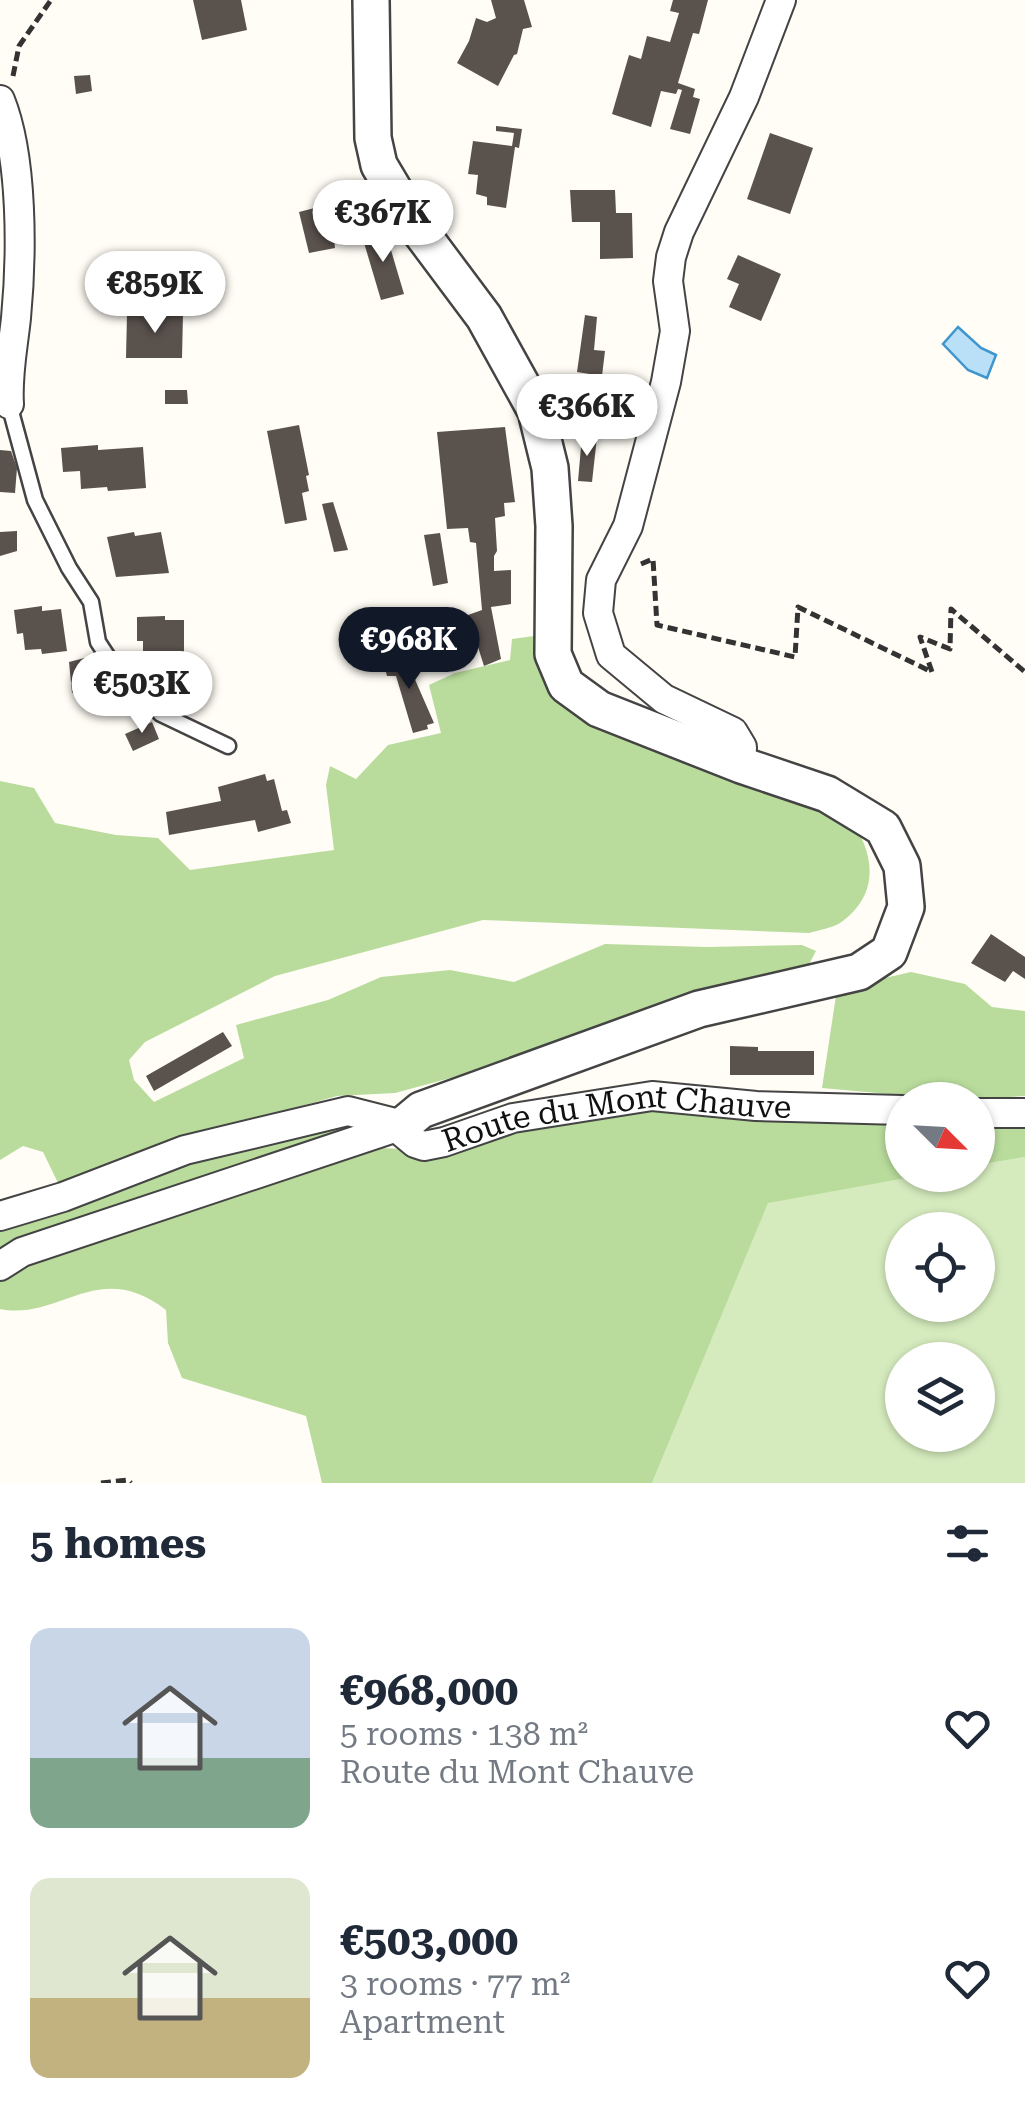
<!DOCTYPE html>
<html lang="en">
<head>
<meta charset="utf-8">
<style>
  :root { --surface:#fff; --page:#f6f6f7; --text:#1f2937; --muted:#747a83; --accent:#111827 }
  body { margin:0; font-family:"Roboto Serif",serif; background:var(--page); color:var(--text); height:100vh; display:flex; flex-direction:column; font-size:38px; white-space:nowrap }
  * { box-sizing:border-box; margin:0 }
  p { font-size:32px; color:var(--muted) }
  .icon { flex:none; width:55px; height:55px; fill:none; stroke:currentColor; stroke-width:2; stroke-linecap:round; stroke-linejoin:round }
  .map { position:relative; height:1483px; overflow:hidden }
  .details { display:flex; flex-direction:column; background:var(--surface); flex:1 }
  .details>* { flex:none }
  .needle { width:65px; rotate:114deg }
  .fabs { position:absolute; left:885px; top:1082px; display:grid; gap:20px }
  .fabs a { display:grid; place-items:center; width:110px; height:110px; border-radius:50%; background:var(--surface); box-shadow:0 2px 8px #0004; font-size:50px }
  .price { position:absolute; translate:-50% -85px; padding:0 22px; border-radius:35px; background:#fff; color:#222; font-size:32px; line-height:65px; filter:drop-shadow(0 2px 5px #0008) }
  .price::after { content:''; position:absolute; left:50%; top:60px; width:30px; height:22px; margin-left:-15px; background:inherit; clip-path:polygon(0 0,100% 0,50% 100%) }
  .price.active { background:var(--accent); color:#fff }
  ul { padding:0; list-style:none }
  li { display:flex; align-items:center; gap:30px; height:250px; padding:0 30px }
  li span { display:grid; place-items:center; flex:none; width:280px; height:200px; border-radius:20px; color:#555 }
  li>.icon { margin-inline-start:auto }
  span .icon { width:120px; height:120px; fill:#fffc; stroke-width:1 }
  li b { font-size:42px }
  h2 { display:flex; justify-content:space-between; align-items:center; height:120px; padding:0 30px; font-size:42px }
  .map>svg:first-child { display:block }
</style>
</head>
<body>
<div class="map">
<svg width="1025" height="1483" viewBox="0 0 1025 1483">
  <rect width="100%" height="100%" fill="#fffdf5"/>
  <path fill="#d5ebbd" fill-rule="evenodd" d="M1025,1157V1483H652L768,1202L923,1175H978V1165ZM902,1230H978V1305H902ZM902,1360H978V1435H902Z"/>
  <g fill="#b9dc9c">
    <path d="M534,636L550,686L849,817C875,853 881,894 840,923C832,928 819,930 809,933L483,920L275,976L145,1042L129,1060L134,1080L154,1102L244,1058L236,1025L328,1000L381,977L450,970L514,982L605,944L707,947L802,945L816,951L807,968L495,1066L395,1093L337,1096L169,1143L59,1185L43,1152L23,1146L0,1160V781L34,788L55,823L116,835L158,838L190,870L334,850L326,785L330,766L356,779L388,745L441,733L429,685L455,673L510,660L512,639Z"/>
    <polygon points="911,972 965,984 992,1007 1025,1011 1025,1096 955,1100 822,1088 837,989"/>
    <path d="M641,1105L902,1117V1175H923L768,1203L652,1483H322L306,1416L182,1378L168,1343L166,1310C98,1257 60,1321 0,1309V1225L207,1153L353,1118L382,1148L421,1150Z"/>
    <polygon points="978,1116 1025,1116 1025,1157 978,1165"/>
  </g>
  <polygon fill="#b9e0f7" stroke="#3f96cf" stroke-width="2.5" points="958,327 981,348 996,355 987,378 968,370 943,344"/>
  <g fill="#5a524d">
    <polygon points="193,0 241,0 247,30 202,40"/>
    <polygon points="491,0 524,0 532,27 523,29 517,54 514,55 498,86 457,63 469,41 476,18 487,22 496,18"/>
    <polygon points="673,0 708,0 699,34 693,33 678,83 695,89 693,97 700,99 690,134 670,129 682,90 678,89 676,94 661,91 651,127 612,114 629,55 641,59 647,36 670,42 679,13 670,11"/>
    <polygon points="90,75 92,91 76,94 74,76"/>
    <polygon points="496,126 522,129 519,148 515,147 506,208 487,205 487,197 476,194 478,175 468,174 473,141 512,146 514,133 496,131"/>
    <polygon points="770,133 813,148 790,214 747,199"/>
    <polygon points="570,190 615,190 616,213 632,213 633,258 600,259 600,222 572,222"/>
    <polygon points="330,204 335,248 309,253 299,212"/>
    <polygon points="385,230 404,294 381,300 362,236"/>
    <polygon points="738,255 781,274 761,321 729,307 739,284 727,279"/>
    <polygon points="183,313 182,358 126,358 127,314"/>
    <polygon points="585,315 597,317 594,350 605,351 602,376 577,372"/>
    <polygon points="165,390 187,390 188,404 165,404"/>
    <polygon points="299,425 309,475 306,476 309,491 302,493 307,520 285,524 267,431"/>
    <polygon points="505,427 515,502 504,503 505,516 495,518 497,551 494,556 494,571 511,570 511,604 491,607 501,659 484,666 468,615 482,610 476,543 470,542 468,528 447,529 437,432"/>
    <polygon points="582,436 597,437 592,482 578,481"/>
    <polygon points="98,445 98,450 143,447 146,488 108,491 107,487 81,489 80,471 63,472 61,448"/>
    <polygon points="0,450 11,451 17,468 15,493 0,492"/>
    <polygon points="333,502 348,550 334,552 322,504"/>
    <polygon points="17,531 17,551 0,556 0,532"/>
    <polygon points="134,532 135,536 161,532 169,573 116,577 107,537"/>
    <polygon points="440,533 448,583 433,586 424,535"/>
    <polygon points="42,606 42,611 61,609 67,651 42,654 41,649 25,650 23,633 17,634 14,610"/>
    <polygon points="165,616 165,620 184,620 184,663 159,663 158,659 143,659 143,641 137,641 137,617"/>
    <polygon points="403,652 434,723 427,725 428,729 413,733 396,676 387,676 382,658"/>
    <polygon points="96,655 115,680 72,693 69,662"/>
    <polygon points="152,722 159,739 133,751 125,734"/>
    <polygon points="265,774 267,781 274,779 282,811 287,810 291,823 258,832 255,820 169,835 166,812 221,801 218,787"/>
    <polygon points="991,934 1025,957 1025,979 1013,971 1005,982 971,963"/>
    <polygon points="223,1032 232,1046 154,1091 146,1076"/>
    <polygon points="730,1046 758,1047 758,1051 814,1051 814,1075 730,1075"/>
  </g>
  <g fill="none" stroke-linecap="round" stroke-linejoin="round">
    <defs>
      <polyline id="service" points="6,404 9,404 35,500 69,568 91,602 98,642 113,665 161,714 228,746"/>
      <g id="minor">
        <path d="M0,100C23,157 22,255 16,318C13,347 7,374 9,404"/>
        <polyline points="741,765 742,747 733,732 664,699 611,655 598,613 601,580 628,526 666,382 675,331 668,281 671,257 679,232 744,97 781,0"/>
        <polyline points="978,1113 1025,1113"/>
        <path id="s1" d="M403,1125V1133L415,1143L424,1146L444,1142L513,1118L652,1096L756,1106L902,1110"/>
        <polyline points="0,1216 63,1197 185,1150 348,1111 403,1125"/>
        <polyline points="0,1266 22,1252 403,1125"/>
      </g>
      <polyline id="tertiary" points="371,0 373,138 379,165 413,222 484,317 536,411 550,468 554,526 553,654 566,685 599,709 741,765 827,794 883,828 902,866 906,907 889,952 859,972 699,1009 421,1110 403,1125"/>
    </defs>
    <use href="#service" stroke="#444" stroke-width="19"/>
    <use href="#minor" stroke="#444" stroke-width="32"/>
    <use href="#tertiary" stroke="#444" stroke-width="40"/>
    <g stroke="#333" stroke-width="5" stroke-dasharray="10 5" stroke-linecap="butt">
      <polyline points="13,76 19,46 51,0"/>
      <polyline points="641,564 653,559 657,625 795,657 798,607 932,672 920,637 950,649 951,609 1025,672"/>
      <polyline points="101,1483 128,1480 131,1483"/>
    </g>
    <use href="#service" stroke="#fff" stroke-width="14"/>
    <use href="#minor" stroke="#fff" stroke-width="28"/>
    <use href="#tertiary" stroke="#fff" stroke-width="35"/>
  </g>
  <g text-anchor="middle" stroke-width="10" stroke-linejoin="round" paint-order="stroke">
    <g font-size="32" fill="#111" stroke="#fff">
      <text dy="11" stroke="none"><textPath href="#s1" startOffset="230">Route du Mont Chauve</textPath></text>
    </g>
  </g>
</svg>
<div class="fabs">
<a><svg class="needle" viewBox="-14 -14 28 28"><path d="M0-13l5 13h-10z" fill="#e53935"/><path d="M0 13l5-13h-10z" fill="#747a83"/></svg></a>
<a><svg class="icon" aria-label="locate" viewBox="0 0 24 24"><circle cx="12" cy="12" r="6"/><path d="M12 2v4M12 18v4M2 12h4M18 12h4"/></svg></a>
<a><svg class="icon" aria-label="layers" viewBox="0 0 24 24"><path d="M12 4l9 5-9 5-9-5zM3 14l9 5 9-5"/></svg></a>
</div>
<b class="price" style="left:383px;top:265px">€367K</b>
<b class="price" style="left:155px;top:336px">€859K</b>
<b class="price" style="left:587px;top:459px">€366K</b>
<b class="price active" style="left:409px;top:692px">€968K</b>
<b class="price" style="left:142px;top:736px">€503K</b>
</div>
<section class="details">
<h2>5 homes<svg class="icon" aria-label="filters" viewBox="0 0 24 24"><path d="M4 7h16M4 17h16"/><circle cx="9" cy="7" r="2"/><circle cx="15" cy="17" r="2"/></svg></h2>
<ul>
<li><span style="background:linear-gradient(#c9d6e8 65%,#7fa58c 0)"><svg class="icon" aria-label="home" viewBox="0 0 24 24"><path d="M3 11l9-7 9 7M6 9v11h12V9"/></svg></span><div><b>€968,000</b><p>5 rooms · 138 m²</p><p>Route du Mont Chauve</p></div><svg class="icon" aria-label="heart" viewBox="0 0 24 24"><path d="M12 20l-8-8c-3-5 5-10 8-4 3-6 11-1 8 4z"/></svg></li>
<li><span style="background:linear-gradient(#dfe7d0 60%,#c2b280 0)"><svg class="icon" aria-label="home" viewBox="0 0 24 24"><path d="M3 11l9-7 9 7M6 9v11h12V9"/></svg></span><div><b>€503,000</b><p>3 rooms · 77 m²</p><p>Apartment</p></div><svg class="icon" aria-label="heart" viewBox="0 0 24 24"><path d="M12 20l-8-8c-3-5 5-10 8-4 3-6 11-1 8 4z"/></svg></li>
</ul>
</section>
</body>
</html>
